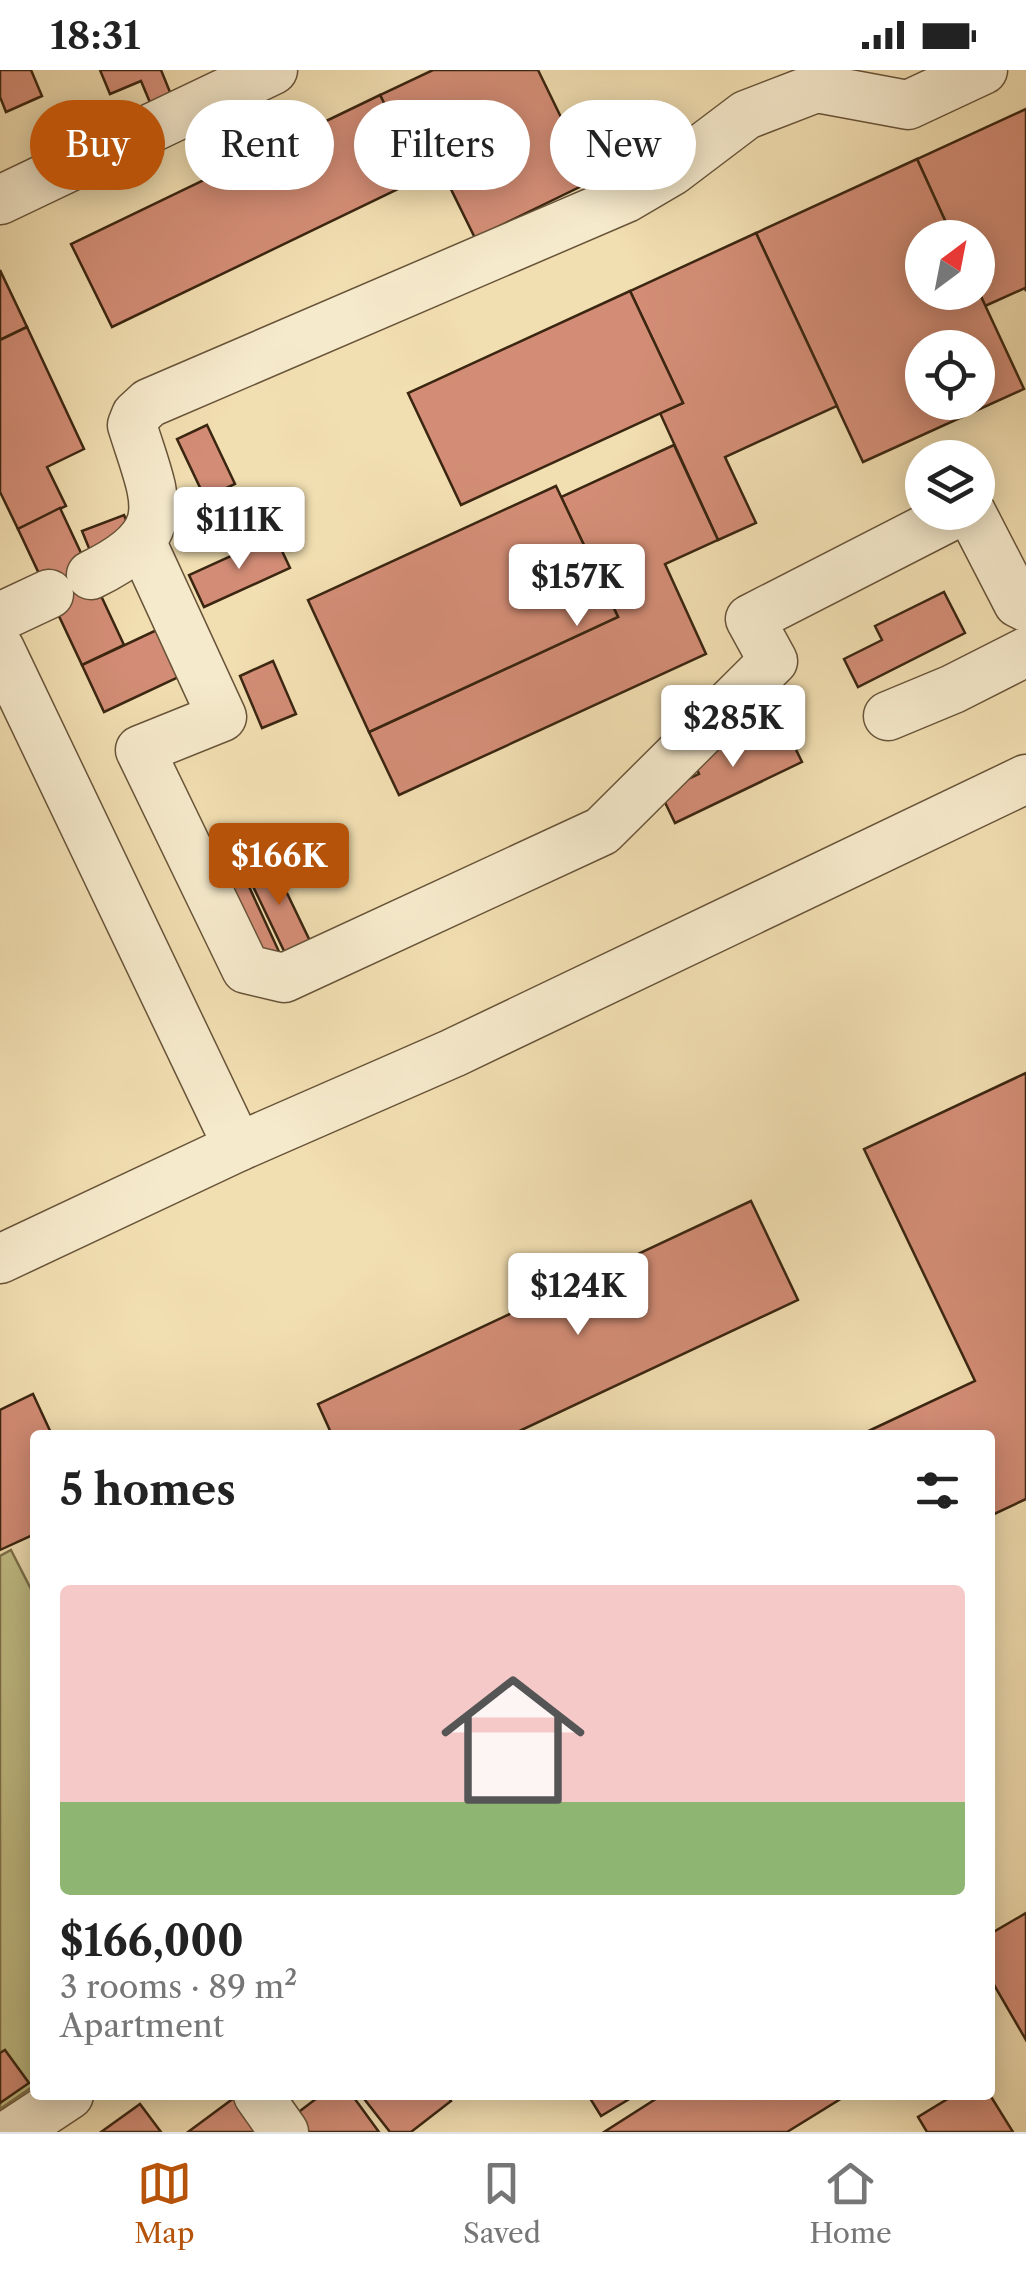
<!DOCTYPE html>
<html lang="en">
<head>
<meta charset="utf-8">
<style>
  :root { --surface:#fff; --page:#f6f6f6; --text:#222; --muted:#767676; --line:#e0e0e0; --accent:#b45309 }
  body { margin:0; font-family:"Libre Caslon Text",serif; background:var(--page); color:var(--text); height:100vh; display:flex; flex-direction:column; font-size:38px; white-space:nowrap }
  * { box-sizing:border-box; margin:0 }
  p { font-size:32px; color:var(--muted) }
  .icon { flex:none; width:55px; height:55px; fill:none; stroke:currentColor; stroke-width:2; stroke-linecap:round; stroke-linejoin:round }
  .map { position:relative; flex:1; overflow:hidden }
  .drawer { position:absolute; left:30px; top:1360px; width:965px; height:670px; display:flex; flex-direction:column; background:var(--surface); border-radius:10px; box-shadow:0 5px 25px #0003 }
  .drawer>* { flex:none }
  .hud { position:absolute; left:30px; top:30px; width:968px; height:90px; display:flex; gap:20px }
  .needle { width:65px; rotate:32deg }
  .controls { position:absolute; left:905px; top:150px; display:grid; gap:20px }
  .controls a { display:grid; place-items:center; width:90px; height:90px; border-radius:50%; background:var(--surface); box-shadow:0 5px 25px #0003; font-size:50px }
  .price { position:absolute; translate:-50% -85px; padding:0 22px; border-radius:10px; background:#fff; color:#222; font-size:32px; line-height:65px; filter:drop-shadow(0 2px 5px #0008) }
  .price::after { content:''; position:absolute; left:50%; top:60px; width:30px; height:22px; margin-left:-15px; background:inherit; clip-path:polygon(0 0,100% 0,50% 100%) }
  .price.current { background:var(--accent); color:#fff }
  ul { padding:0; list-style:none }
  li { display:grid; align-content:center; gap:20px; height:530px; padding:0 30px }
  li+li { border-top:2px solid var(--line) }
  li span { display:grid; place-items:center; height:310px; border-radius:10px; color:#555 }
  li>.icon { margin-inline-start:auto }
  span .icon { width:180px; height:180px; fill:#fffc; stroke-width:1 }
  li b { font-size:42px }
  h2 { display:flex; justify-content:space-between; align-items:center; height:120px; padding:0 30px; font-size:42px }
  .tag { padding:0 35px; border-radius:45px; background:var(--surface); box-shadow:0 5px 25px #0003; font-size:35px; line-height:90px }
  .tag.current { background:var(--accent); color:#fff }
  .status { display:flex; justify-content:space-between; align-items:center; height:70px; padding:0 50px; background:var(--surface); direction:ltr }
  .status svg { height:28px; fill:currentColor }
  .dock { display:flex; justify-content:space-around; align-items:center; height:140px; border-top:2px solid var(--line); background:var(--surface); font-size:28px; color:var(--muted) }
  .dock a { display:grid; justify-items:center; gap:5px }
  .dock .current { color:var(--accent) }
  .map>svg:first-child { display:block }
</style>
</head>
<body>
<div class="status"><b>18:31</b><svg viewBox="0 0 49 12"><path d="M0 12V9h3v3zM5 12V6h3v6zM10 12V3h3v9zM15 12V0h3v12zM26 1h20v11H26zM47 4h2v5h-2z"/></svg></div>
<div class="map">
<svg width="1026" height="2062" viewBox="0 0 1026 2062">
  <rect width="100%" height="100%" fill="#f1deb1"/>
  <filter id="stains"><feTurbulence type="fractalNoise" baseFrequency=".002" numOctaves="4"/><feColorMatrix values="0 0 0 0 .2 0 0 0 0 .09 0 0 0 0 .02 0 0 0 .5 -.17"/></filter>
  <radialGradient id="worn" r=".72"><stop offset=".6" stop-color="#630" stop-opacity="0"/><stop offset="1" stop-color="#630" stop-opacity=".3"/></radialGradient>
  <polygon fill="#c2bf86" stroke="#7e724c" stroke-width="2.5" points="11,1480 35,1527 35,2015 0,2039 0,1486"/>
  <g fill="#d38d76" stroke="#3b2611" stroke-width="2.5" fill-rule="evenodd">
    <polygon points="0,0 31,0 42,26 6,42 0,27"/>
    <polygon points="100,0 161,0 172,27 151,35 141,11 110,24"/>
    <polygon points="433,0 538,0 592,111 475,168 441,99 421,108 380,25"/>
    <polygon points="380,25 421,108 112,257 71,174"/>
    <polygon points="1026,39 1026,221 1025,218 985,236 978,220 978,168 953,168 917,89"/>
    <path d="M917,89L953,168H922V222L978,220L1024,319L863,392L756,163ZM922,278H978V332H922Z"/>
    <polygon points="756,163 837,336 725,387 756,453 718,470 660,343 683,333 630,221"/>
    <polygon points="0,200 27,257 0,270"/>
    <polygon points="630,221 683,333 461,435 408,323"/>
    <polygon points="27,257 84,379 47,397 66,436 18,459 0,422 0,270"/>
    <polygon points="207,355 235,414 205,428 177,369"/>
    <polygon points="674,375 718,470 665,494 706,584 399,725 369,662 618,547 561,427"/>
    <polygon points="556,416 618,547 369,662 308,530"/>
    <polygon points="60,438 124,575 82,595 18,459"/>
    <polygon points="124,445 135,472 93,488 82,461"/>
    <polygon points="275,466 290,498 204,537 189,505"/>
    <polygon points="944,522 965,563 858,617 844,589 882,570 875,556"/>
    <polygon points="161,558 183,605 104,642 82,595"/>
    <polygon points="273,591 296,644 262,658 240,606"/>
    <polygon points="781,649 802,692 675,753 660,722 699,704 693,691"/>
    <polygon points="273,794 310,871 285,883 248,806"/>
    <polygon points="245,808 281,886 262,894 226,817"/>
    <polygon points="1026,1003 1026,1429 990,1446 990,1365 860,1365 975,1311 864,1079"/>
    <polygon points="751,1131 798,1230 511,1365 332,1365 318,1334"/>
    <polygon points="33,1324 52,1365 35,1365 35,1464 0,1480 0,1340"/>
    <polygon points="1026,1843 1026,1970 990,1908 990,1864"/>
    <polygon points="5,1980 29,2013 0,2033 0,1983"/>
    <polygon points="238,2025 268,2062 188,2062"/>
    <polygon points="321,2025 352,2025 379,2062 309,2062 296,2044"/>
    <polygon points="372,2025 447,2025 451,2031 411,2062 390,2062 365,2030"/>
    <polygon points="588,2025 636,2025 601,2046"/>
    <polygon points="662,2025 847,2025 787,2062 604,2062"/>
    <polygon points="954,2025 990,2025 1013,2062 927,2062 918,2047"/>
    <polygon points="140,2034 161,2062 101,2062"/>
  </g>
  <g fill="none" stroke-linecap="round" stroke-linejoin="round">
    <defs>
      <g id="minor">
        <polyline points="0,130 273,0"/>
        <polyline points="971,442 1018,533 1026,537"/>
        <polyline points="141,471 222,647 140,680 246,899 284,908 602,761 773,591 750,549 959,442"/>
        <path d="M91,505C178,463 156,432 132,355L136,345L149,333L626,128L672,101L746,45L816,18L908,35L983,0"/>
        <polyline points="0,547 49,524"/>
        <polyline points="0,579 238,1077"/>
        <polyline points="888,646 953,619 1026,582"/>
        <polyline points="0,1189 238,1077 453,983 1026,709"/>
        <polyline points="258,2025 284,2062"/>
        <polyline points="13,2062 69,2025"/>
      </g>
    </defs>
    <use href="#minor" stroke="#685439" stroke-width="51"/>
    <use href="#minor" stroke="#f6eacc" stroke-width="48"/>
  </g>
  <rect width="100%" height="100%" filter="url(#stains)"/>
  <rect width="100%" height="100%" fill="url(#worn)"/>
</svg>
<div class="controls">
<a><svg class="needle" viewBox="-14 -14 28 28"><path d="M0-13l5 13h-10z" fill="#e53935"/><path d="M0 13l5-13h-10z" fill="#767676"/></svg></a>
<a><svg class="icon" aria-label="locate" viewBox="0 0 24 24"><circle cx="12" cy="12" r="6"/><path d="M12 2v4M12 18v4M2 12h4M18 12h4"/></svg></a>
<a><svg class="icon" aria-label="layers" viewBox="0 0 24 24"><path d="M12 4l9 5-9 5-9-5zM3 14l9 5 9-5"/></svg></a>
</div>
<b class="price" style="left:239px;top:502px">$111K</b>
<b class="price" style="left:577px;top:559px">$157K</b>
<b class="price" style="left:733px;top:700px">$285K</b>
<b class="price current" style="left:279px;top:838px">$166K</b>
<b class="price" style="left:578px;top:1268px">$124K</b>
<div class="hud">
<a class="tag current">Buy</a>
<a class="tag">Rent</a>
<a class="tag">Filters</a>
<a class="tag">New</a>
</div>
<section class="drawer">
<h2>5 homes<svg class="icon" aria-label="filters" viewBox="0 0 24 24"><path d="M4 7h16M4 17h16"/><circle cx="9" cy="7" r="2"/><circle cx="15" cy="17" r="2"/></svg></h2>
<ul>
<li><span style="background:linear-gradient(#f6c9c9 70%,#8fb573 0)"><svg class="icon" aria-label="home" viewBox="0 0 24 24"><path d="M3 11l9-7 9 7M6 9v11h12V9"/></svg></span><div><b>$166,000</b><p>3 rooms · 89 m²</p><p>Apartment</p></div></li>
</ul>
</section>
</div>
<nav class="dock">
<a class="current"><svg class="icon" aria-label="map" viewBox="0 0 24 24"><path d="M3 6l6-2 6 2 6-2v14l-6 2-6-2-6 2zM9 4v14M15 6v14"/></svg>Map</a>
<a><svg class="icon" aria-label="saved" viewBox="0 0 24 24"><path d="M7 4h10v16l-5-4-5 4z"/></svg>Saved</a>
<a><svg class="icon" aria-label="home" viewBox="0 0 24 24"><path d="M3 11l9-7 9 7M6 9v11h12V9"/></svg>Home</a>
</nav>
</body>
</html>
